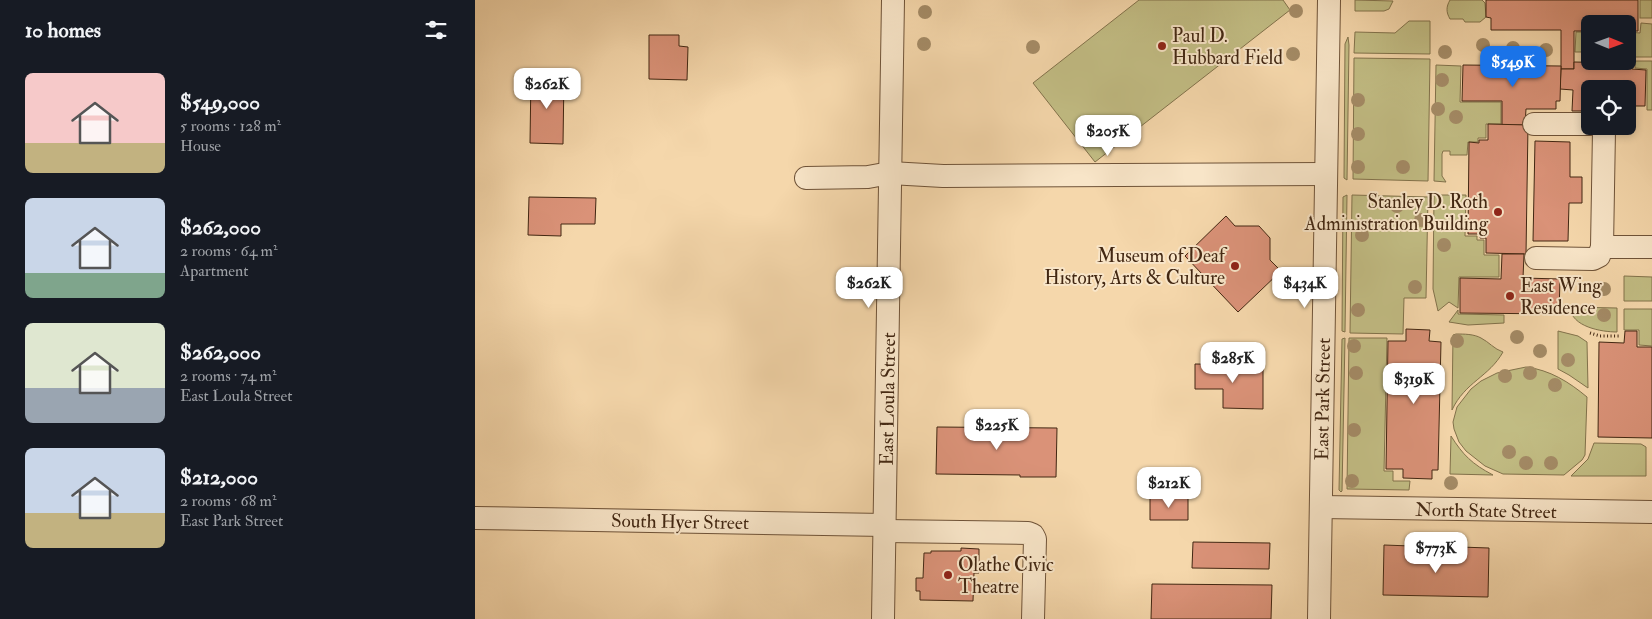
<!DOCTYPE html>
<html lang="en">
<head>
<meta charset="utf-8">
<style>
  :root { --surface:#171b24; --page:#20242c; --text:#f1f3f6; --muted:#9ea1a6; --accent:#1a73e8 }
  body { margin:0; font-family:"IM FELL Double Pica",serif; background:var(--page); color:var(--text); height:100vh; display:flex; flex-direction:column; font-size:19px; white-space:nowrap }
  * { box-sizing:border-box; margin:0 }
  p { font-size:16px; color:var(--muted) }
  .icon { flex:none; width:28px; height:28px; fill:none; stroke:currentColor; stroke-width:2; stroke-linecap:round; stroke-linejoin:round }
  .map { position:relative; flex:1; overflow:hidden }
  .panel { display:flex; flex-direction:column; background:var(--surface); width:475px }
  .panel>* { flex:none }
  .needle { width:32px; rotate:91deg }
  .controls { position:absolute; left:1106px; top:15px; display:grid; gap:10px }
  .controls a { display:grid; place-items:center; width:55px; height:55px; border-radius:8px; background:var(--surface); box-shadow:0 2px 8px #0003; font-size:25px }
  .price { position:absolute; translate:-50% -42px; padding:0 11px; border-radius:10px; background:#fff; color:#222; font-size:16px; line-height:32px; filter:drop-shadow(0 1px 2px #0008) }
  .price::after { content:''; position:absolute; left:50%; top:30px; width:15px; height:11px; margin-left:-8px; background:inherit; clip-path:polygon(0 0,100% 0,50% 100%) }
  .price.current { background:var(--accent); color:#fff }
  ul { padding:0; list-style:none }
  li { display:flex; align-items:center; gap:15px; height:125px; padding:0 25px }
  li span { display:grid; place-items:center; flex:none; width:140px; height:100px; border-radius:8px; color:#555 }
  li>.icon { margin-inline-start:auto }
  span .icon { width:60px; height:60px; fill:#fffc; stroke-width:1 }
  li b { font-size:21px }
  h2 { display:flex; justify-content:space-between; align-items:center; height:60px; padding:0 25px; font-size:21px }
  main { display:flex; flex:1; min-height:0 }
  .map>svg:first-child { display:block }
</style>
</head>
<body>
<main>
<section class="panel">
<h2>10 homes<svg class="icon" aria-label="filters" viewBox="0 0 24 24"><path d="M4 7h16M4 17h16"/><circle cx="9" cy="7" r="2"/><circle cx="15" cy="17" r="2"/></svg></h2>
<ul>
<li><span style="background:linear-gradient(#f6c9c9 70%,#c2b280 0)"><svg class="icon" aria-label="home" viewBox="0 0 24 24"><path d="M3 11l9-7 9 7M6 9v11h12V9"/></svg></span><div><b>$549,000</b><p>5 rooms · 128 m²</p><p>House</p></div></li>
<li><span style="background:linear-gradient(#c9d6e8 75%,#7fa58c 0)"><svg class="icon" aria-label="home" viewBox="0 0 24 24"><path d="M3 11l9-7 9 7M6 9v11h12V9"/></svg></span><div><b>$262,000</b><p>2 rooms · 64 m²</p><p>Apartment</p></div></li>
<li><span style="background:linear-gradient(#dfe7d0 65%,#9aa5b1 0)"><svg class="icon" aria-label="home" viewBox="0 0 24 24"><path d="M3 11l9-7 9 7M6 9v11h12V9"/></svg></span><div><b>$262,000</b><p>2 rooms · 74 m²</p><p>East Loula Street</p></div></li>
<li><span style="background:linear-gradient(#c9d6e8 65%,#c2b280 0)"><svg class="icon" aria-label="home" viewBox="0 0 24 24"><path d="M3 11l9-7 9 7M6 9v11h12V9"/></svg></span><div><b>$212,000</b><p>2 rooms · 68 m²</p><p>East Park Street</p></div></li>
</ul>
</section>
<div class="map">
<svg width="1177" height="619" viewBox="0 0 1177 619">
  <rect width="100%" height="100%" fill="#f5d7ab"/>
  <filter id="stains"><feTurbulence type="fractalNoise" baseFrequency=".004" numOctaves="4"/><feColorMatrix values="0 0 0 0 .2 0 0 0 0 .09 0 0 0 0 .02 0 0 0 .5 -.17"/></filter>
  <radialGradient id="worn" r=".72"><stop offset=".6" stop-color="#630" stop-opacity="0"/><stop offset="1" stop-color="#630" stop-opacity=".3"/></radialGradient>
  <g fill="#c2bd84" stroke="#82724b">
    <polygon points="664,0 808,0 815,10 620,162 558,83"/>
    <polygon points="880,0 918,1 914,9 909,11 880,11"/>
    <path d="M975,0H1007L1010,3L1011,17L1005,22H990L988,19H975C971,12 971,7 975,0Z"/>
    <rect x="1165" y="0" width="12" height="18"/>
    <polygon points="934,21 955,21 955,54 879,53 880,32 920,33"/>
    <polygon points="1166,23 1177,24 1177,57 1153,57 1153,32 1165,33"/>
    <polygon points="1101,32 1115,32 1115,52 1100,52"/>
    <polygon points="873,37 874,45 872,180 869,178 870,44"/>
    <polygon points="879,58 955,59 953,181 878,179"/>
    <polygon points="1160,61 1177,61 1177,110 1172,110 1172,69 1160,68"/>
    <polygon points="961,65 986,66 985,102 1026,102 1026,124 1011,124 1011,138 1003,138 1003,142 993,142 992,155 975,155 975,151 968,151 967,154 967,176 971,182 959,181"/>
    <polygon points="872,195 870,332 867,331 868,197"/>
    <polygon points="877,195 953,197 951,298 929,298 928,334 875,333"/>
    <polygon points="959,195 991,195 990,236 1002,236 1002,240 1009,240 1009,255 1024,255 1024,277 984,277 983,308 974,302 963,311 958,289"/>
    <polygon points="1149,276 1177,277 1177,301 1149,301"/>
    <path d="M1095,307L1142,308V332C1127,332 1096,327 1095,307Z"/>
    <polygon points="1149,309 1177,309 1177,346 1164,345 1164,330 1149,330"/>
    <polygon points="983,310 983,314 1029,315 1029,323 993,325 974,322"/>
    <polygon points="1083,331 1103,336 1112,342 1113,388 1094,375 1083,369"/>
    <path d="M981,334C989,334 999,334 1006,338C1014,342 1019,349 1028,352C1014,377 990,382 977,410L978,335Z"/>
    <polygon points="870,338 867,491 866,492 864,490 867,339"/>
    <polygon points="874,338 912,338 909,471 918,471 918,481 935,481 934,490 872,489"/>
    <path d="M1051,367C1075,370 1094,382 1112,397L1110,455L1107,460L1089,475L1028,474L1010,466L991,451L984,442L979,429L978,422L982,407L996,389L1006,381L1022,373Z"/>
    <path d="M976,436C988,455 997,464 1018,475L975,474Z"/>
    <polygon points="1119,443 1166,444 1171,447 1171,476 1096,476 1113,459"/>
  </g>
  <g fill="#da9278" stroke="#422712">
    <polygon points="1011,0 1163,0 1163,31 1152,31 1152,24 1115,24 1115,31 1099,31 1099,69 1086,69 1086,30 1016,30 1016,18 1011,17"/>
    <polygon points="174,35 204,35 204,46 213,47 212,80 174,79"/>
    <polygon points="1099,62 1157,63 1157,69 1171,70 1170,106 1159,106 1159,112 1152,112 1152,89 1115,89 1115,111 1097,111 1098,90 1085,89 1086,69 1099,69"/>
    <polygon points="988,65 1086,66 1085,101 1081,101 1081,109 1051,109 1050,125 1027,125 1027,101 987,101"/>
    <polygon points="56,75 89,76 88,144 55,143"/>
    <polygon points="1013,124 1053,125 1051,254 1011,253 1011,238 1005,238 1005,234 993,234 994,142 1004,143 1004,140 1013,140"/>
    <polygon points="1060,141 1095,142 1095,177 1107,177 1107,203 1094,203 1093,241 1058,241"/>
    <polygon points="54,197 121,198 120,224 86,224 86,236 53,235"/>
    <polygon points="751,216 760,226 784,226 795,238 795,260 806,271 763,312 710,256"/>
    <polygon points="1027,254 1049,254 1048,278 1085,279 1084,314 985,313 985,278 1026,279"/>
    <polygon points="931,329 955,330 954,341 966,342 963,470 957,470 957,479 928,478 928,469 911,469 913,341 931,341"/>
    <polygon points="1150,331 1162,331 1162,347 1177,347 1177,438 1123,437 1124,342 1149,343"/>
    <polygon points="720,364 788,365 788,409 748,408 748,389 720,389"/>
    <polygon points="462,427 582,428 581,477 545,477 545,475 461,474"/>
    <polygon points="675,497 713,498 713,520 675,520"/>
    <polygon points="718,542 795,543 794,569 717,568"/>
    <polygon points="909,545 936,546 935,560 985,561 985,547 1014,548 1013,597 908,595"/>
    <polygon points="486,548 504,549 504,573 499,573 498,601 445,600 445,591 441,591 441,578 448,578 449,553 456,553 456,551 486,551"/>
    <polygon points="677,584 797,585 796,619 676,619"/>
  </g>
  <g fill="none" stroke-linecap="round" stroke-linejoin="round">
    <defs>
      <g id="minor">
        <polyline points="1059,124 1115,124"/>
        <polyline points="1126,126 1129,130 1127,247"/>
        <polyline points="331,178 393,177 415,173 468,176 851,174"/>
        <polyline points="1061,258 1118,259 1124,256 1127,247 1177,247"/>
        <polyline points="846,507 1177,512"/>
        <polyline points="0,518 410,525"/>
        <polyline points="410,531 553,533 558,535 560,539 558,619"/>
        <polyline points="408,619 418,0"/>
        <polyline points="844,619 854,0"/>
      </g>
    </defs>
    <use href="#minor" stroke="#6f5338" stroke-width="24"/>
    <polyline stroke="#422712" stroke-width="3" stroke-dasharray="1 2.5" stroke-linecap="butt" points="1115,333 1125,336 1146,336"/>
    <use href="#minor" stroke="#f8e5c8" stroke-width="22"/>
  </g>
  <g fill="#a48b66">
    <circle cx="821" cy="11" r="7"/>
    <circle cx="450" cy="12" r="7"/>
    <circle cx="449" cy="44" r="7"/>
    <circle cx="1008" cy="45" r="7"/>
    <circle cx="558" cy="47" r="7"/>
    <circle cx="1038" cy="48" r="7"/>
    <circle cx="1071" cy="50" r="7"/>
    <circle cx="970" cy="52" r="7"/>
    <circle cx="818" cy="54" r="7"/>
    <circle cx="967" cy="80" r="7"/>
    <circle cx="883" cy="100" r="7"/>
    <circle cx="963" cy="109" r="7"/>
    <circle cx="981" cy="117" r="7"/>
    <circle cx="883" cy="134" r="7"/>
    <circle cx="883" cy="167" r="7"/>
    <circle cx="928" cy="167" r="7"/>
    <circle cx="922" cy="206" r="7"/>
    <circle cx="946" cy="220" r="7"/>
    <circle cx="887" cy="235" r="7"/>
    <circle cx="969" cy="245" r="7"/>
    <circle cx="940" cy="287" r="7"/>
    <circle cx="1129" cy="289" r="7"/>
    <circle cx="883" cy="310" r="7"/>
    <circle cx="1129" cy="315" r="7"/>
    <circle cx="1042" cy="337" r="7"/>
    <circle cx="982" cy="341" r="7"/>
    <circle cx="879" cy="346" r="7"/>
    <circle cx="1065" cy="351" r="7"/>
    <circle cx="1093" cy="360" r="7"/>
    <circle cx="881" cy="373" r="7"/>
    <circle cx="1055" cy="373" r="7"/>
    <circle cx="1030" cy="376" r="7"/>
    <circle cx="1080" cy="385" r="7"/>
    <circle cx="879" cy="430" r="7"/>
    <circle cx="1034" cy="452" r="7"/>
    <circle cx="1051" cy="463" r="7"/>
    <circle cx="1076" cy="463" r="7"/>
    <circle cx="877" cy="481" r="7"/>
    <circle cx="976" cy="483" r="7"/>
  </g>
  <g fill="#8f2418" stroke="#f8e5c8" stroke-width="2">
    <circle cx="687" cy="46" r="5"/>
    <circle cx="1023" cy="212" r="5"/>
    <circle cx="760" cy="266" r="5"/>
    <circle cx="1035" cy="296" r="5"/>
    <circle cx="473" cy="575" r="5"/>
  </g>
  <g text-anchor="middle" stroke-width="4" stroke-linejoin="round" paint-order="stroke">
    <g font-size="19" fill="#422712" stroke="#f8e5c8" text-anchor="start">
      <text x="697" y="42">Paul D.<tspan x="697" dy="22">Hubbard Field</tspan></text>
      <text x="1013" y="208" text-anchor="end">Stanley D. Roth<tspan x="1013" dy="22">Administration Building</tspan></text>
      <text x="750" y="262" text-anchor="end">Museum of Deaf<tspan x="750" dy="22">History, Arts &amp; Culture</tspan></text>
      <text x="1045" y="292">East Wing<tspan x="1045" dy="22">Residence</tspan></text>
      <text x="483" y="571">Olathe Civic<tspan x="483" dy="22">Theatre</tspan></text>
    </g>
    <g font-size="19" fill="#422712" stroke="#f8e5c8">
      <text transform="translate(412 399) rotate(-89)" y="7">East Loula Street</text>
      <text transform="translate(847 399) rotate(-89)" y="7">East Park Street</text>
      <text transform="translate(1011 510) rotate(1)" y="7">North State Street</text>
      <text transform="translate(205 521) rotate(1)" y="7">South Hyer Street</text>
    </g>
  </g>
  <rect width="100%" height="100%" filter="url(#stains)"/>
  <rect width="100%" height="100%" fill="url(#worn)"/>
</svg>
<div class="controls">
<a><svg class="needle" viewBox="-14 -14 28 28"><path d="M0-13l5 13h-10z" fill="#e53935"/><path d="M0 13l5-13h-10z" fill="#9ea1a6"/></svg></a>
<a><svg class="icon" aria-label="locate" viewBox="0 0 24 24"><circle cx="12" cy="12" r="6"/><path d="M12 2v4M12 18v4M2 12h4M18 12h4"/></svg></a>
</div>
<b class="price current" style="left:1038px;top:88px">$549K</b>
<b class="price" style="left:72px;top:110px">$262K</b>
<b class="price" style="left:633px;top:157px">$205K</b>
<b class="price" style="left:394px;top:309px">$262K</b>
<b class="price" style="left:830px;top:309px">$434K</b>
<b class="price" style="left:758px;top:384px">$285K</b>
<b class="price" style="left:939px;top:405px">$319K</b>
<b class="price" style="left:522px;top:451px">$225K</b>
<b class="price" style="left:694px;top:509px">$212K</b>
<b class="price" style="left:961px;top:574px">$773K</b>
</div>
</main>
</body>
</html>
